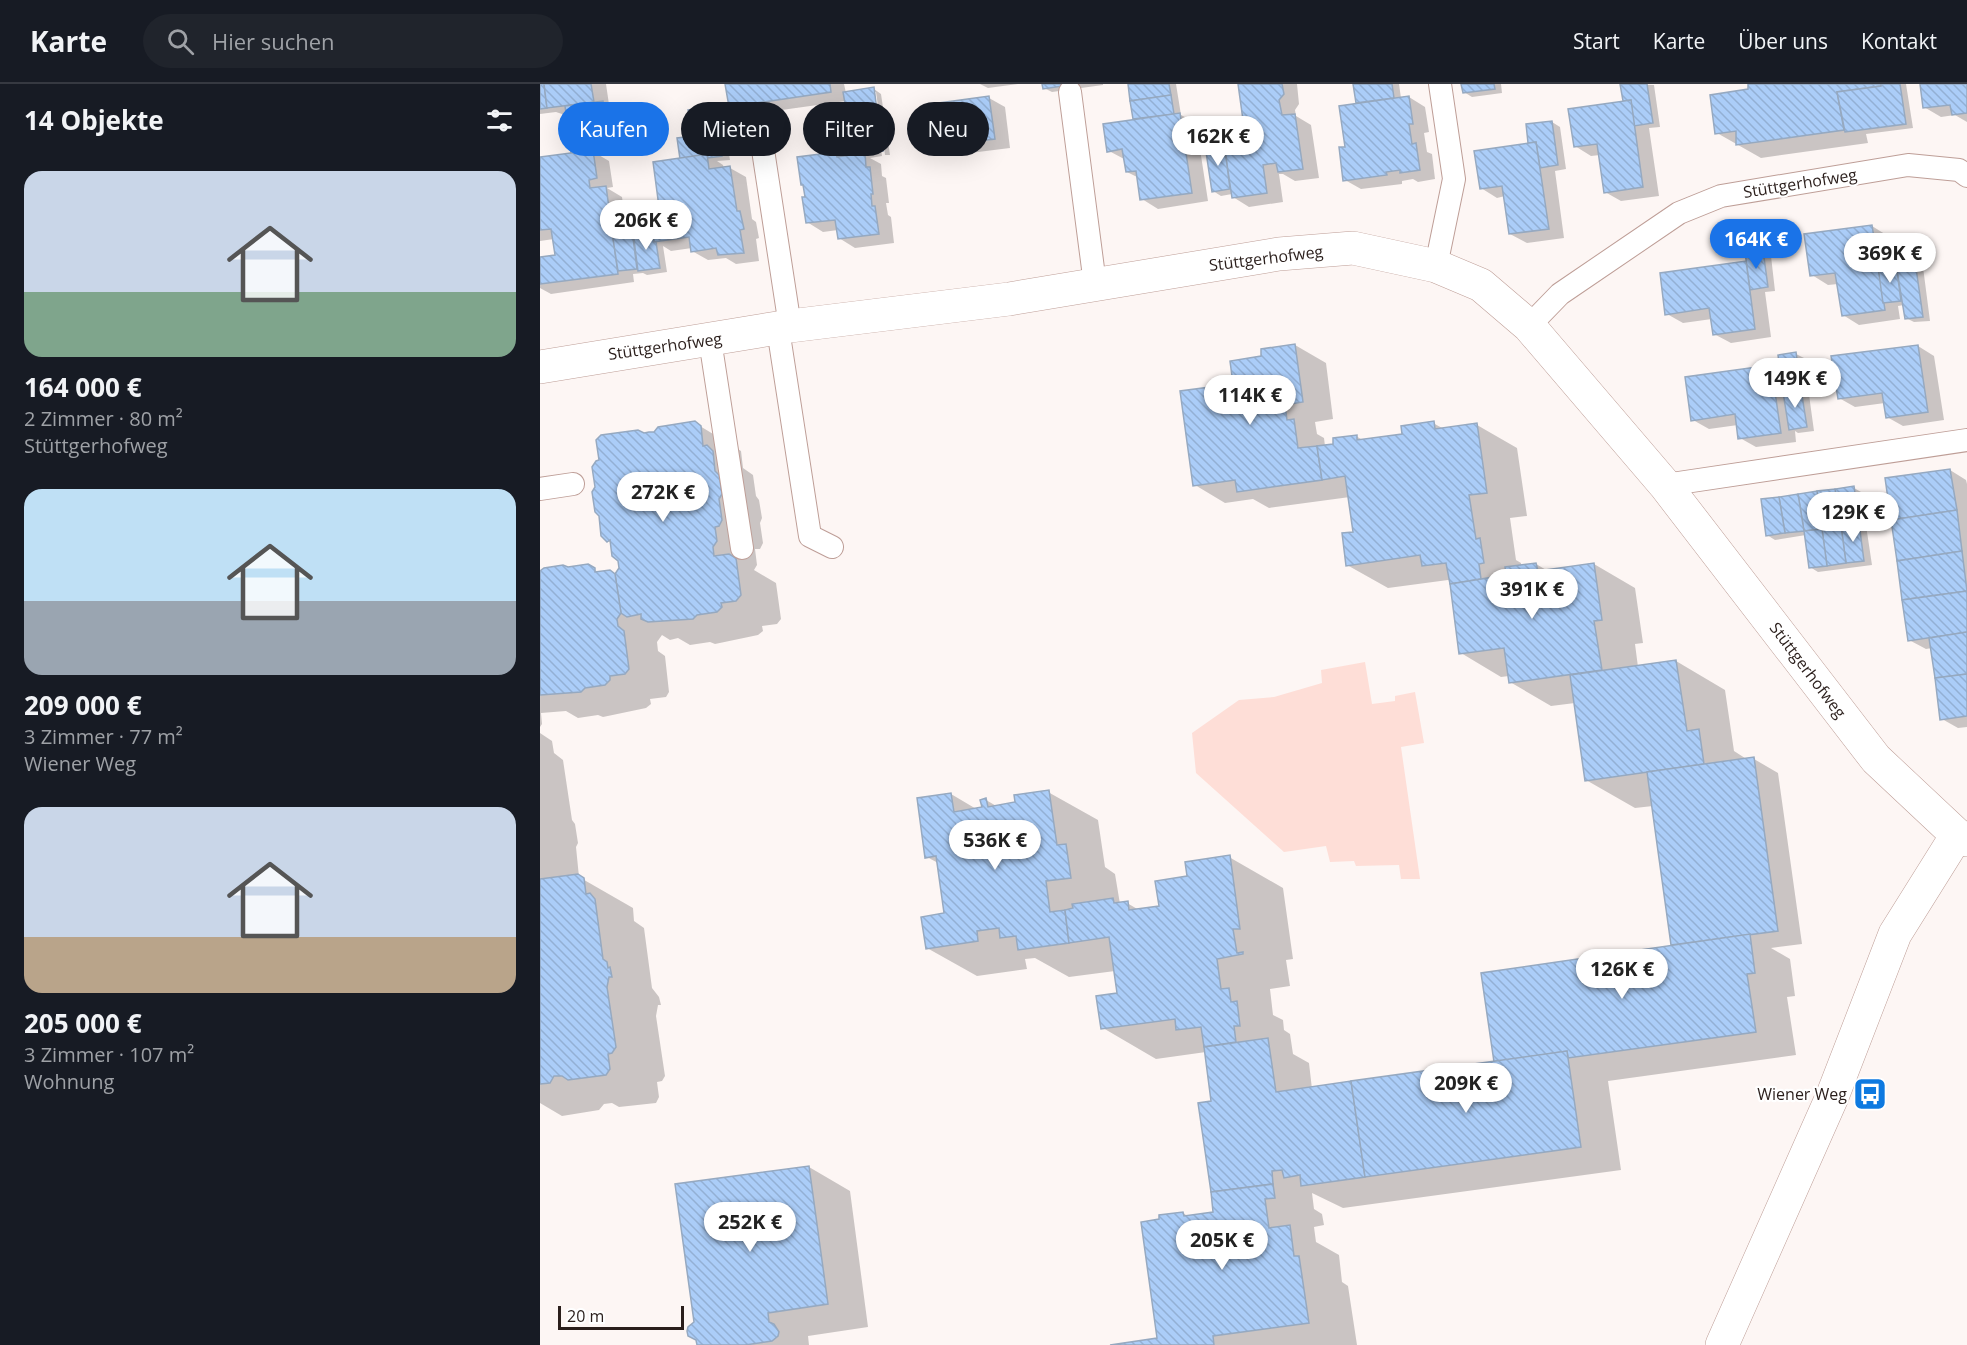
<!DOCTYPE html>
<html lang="de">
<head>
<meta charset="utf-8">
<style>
  :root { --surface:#171b24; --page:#20242c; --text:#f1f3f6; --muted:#9ea1a6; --line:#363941; --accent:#1a73e8 }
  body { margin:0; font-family:"Open Sans",sans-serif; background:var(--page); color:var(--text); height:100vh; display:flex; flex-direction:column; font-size:22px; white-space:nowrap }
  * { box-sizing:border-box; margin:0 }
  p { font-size:20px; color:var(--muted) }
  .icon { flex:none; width:33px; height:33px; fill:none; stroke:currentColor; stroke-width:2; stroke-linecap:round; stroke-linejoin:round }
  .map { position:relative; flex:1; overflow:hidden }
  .panel { display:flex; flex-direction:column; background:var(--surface); width:540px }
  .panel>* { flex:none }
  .top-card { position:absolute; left:18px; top:18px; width:570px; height:54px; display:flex; gap:12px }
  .scale { position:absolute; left:18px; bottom:15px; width:126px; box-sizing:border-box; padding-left:6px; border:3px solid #2a1e1b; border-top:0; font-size:16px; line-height:21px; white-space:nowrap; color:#2a1e1b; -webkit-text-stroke:4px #fff; paint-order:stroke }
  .price { position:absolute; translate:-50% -51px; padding:0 14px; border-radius:21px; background:#fff; color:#222; font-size:20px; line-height:39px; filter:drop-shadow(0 2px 3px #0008) }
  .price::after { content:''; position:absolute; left:50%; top:36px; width:18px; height:14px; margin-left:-9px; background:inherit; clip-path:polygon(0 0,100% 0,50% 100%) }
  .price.selected { background:var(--accent); color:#fff }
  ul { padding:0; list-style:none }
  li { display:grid; align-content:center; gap:12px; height:318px; padding:0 24px }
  li span { display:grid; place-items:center; height:186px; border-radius:18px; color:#555 }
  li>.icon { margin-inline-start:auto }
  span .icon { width:108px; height:108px; fill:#fffc; stroke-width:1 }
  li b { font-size:26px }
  h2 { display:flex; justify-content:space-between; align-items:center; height:72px; padding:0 24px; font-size:26px }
  .tag { padding:0 21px; border-radius:27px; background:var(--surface); box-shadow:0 6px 24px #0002; font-size:21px; line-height:54px }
  .tag.selected { background:var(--accent); color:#fff }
  header { display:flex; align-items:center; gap:36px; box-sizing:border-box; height:84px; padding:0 30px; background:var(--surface); border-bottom:2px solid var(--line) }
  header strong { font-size:28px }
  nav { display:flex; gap:33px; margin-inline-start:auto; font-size:21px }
  .search { width:420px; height:54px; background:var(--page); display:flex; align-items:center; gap:15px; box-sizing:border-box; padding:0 21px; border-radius:33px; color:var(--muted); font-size:22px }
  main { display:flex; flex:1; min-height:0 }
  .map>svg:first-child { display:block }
</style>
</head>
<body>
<header>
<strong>Karte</strong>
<div class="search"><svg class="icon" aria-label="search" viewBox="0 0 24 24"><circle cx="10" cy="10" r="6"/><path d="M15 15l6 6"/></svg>Hier suchen</div>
<nav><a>Start</a><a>Karte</a><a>Über uns</a><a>Kontakt</a></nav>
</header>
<main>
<section class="panel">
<h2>14 Objekte<svg class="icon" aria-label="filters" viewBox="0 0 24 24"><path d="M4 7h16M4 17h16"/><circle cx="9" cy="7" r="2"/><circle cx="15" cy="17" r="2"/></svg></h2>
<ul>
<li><span style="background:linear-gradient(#c9d6e8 65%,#7fa58c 0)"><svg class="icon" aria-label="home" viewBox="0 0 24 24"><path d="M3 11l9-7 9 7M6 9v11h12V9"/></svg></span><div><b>164 000 €</b><p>2 Zimmer · 80 m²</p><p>Stüttgerhofweg</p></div></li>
<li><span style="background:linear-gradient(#bfe0f5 60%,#9aa5b1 0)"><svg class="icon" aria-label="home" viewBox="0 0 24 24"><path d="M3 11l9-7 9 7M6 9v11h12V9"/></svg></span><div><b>209 000 €</b><p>3 Zimmer · 77 m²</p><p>Wiener Weg</p></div></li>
<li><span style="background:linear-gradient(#c9d6e8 70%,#b9a48a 0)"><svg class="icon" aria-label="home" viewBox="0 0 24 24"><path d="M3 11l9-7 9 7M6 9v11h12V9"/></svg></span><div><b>205 000 €</b><p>3 Zimmer · 107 m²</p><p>Wohnung</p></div></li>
</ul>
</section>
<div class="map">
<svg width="1427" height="1261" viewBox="0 0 1427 1261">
  <defs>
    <pattern id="building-back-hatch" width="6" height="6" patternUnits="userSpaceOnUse" patternTransform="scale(1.5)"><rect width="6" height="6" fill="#abcdf8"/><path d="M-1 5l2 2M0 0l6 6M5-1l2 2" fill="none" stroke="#93b0d4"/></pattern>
  </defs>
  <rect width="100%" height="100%" fill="#fdf6f4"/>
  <polygon fill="#feded7" points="825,578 832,620 855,617 855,612 875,608 884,659 861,663 880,795 861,795 859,781 816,782 814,777 790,778 786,762 744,768 656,689 652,649 699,616 734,613 782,599 781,586"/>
  <g fill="#0003">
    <polygon points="0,0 66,0 76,68 57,70 69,77 73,103 67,104 82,113 87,149 114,147 121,124 141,76 153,53 150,28 188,22 190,24 187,0 304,0 306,9 334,5 341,10 350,71 345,71 336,8 333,8 342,72 330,74 341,80 342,92 346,94 349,119 346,119 348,131 351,133 354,159 315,164 299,154 298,146 283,148 267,138 266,114 258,74 298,70 308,33 306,17 206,31 195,25 199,51 186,53 190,76 177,77 183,81 184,85 190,84 206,93 212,135 216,138 219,154 216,155 219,177 196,180 186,174 168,176 152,167 152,164 131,167 123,162 127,188 107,191 103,189 93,190 94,198 11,210 0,204 0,175 16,173 14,155 0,157 0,75 36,70 28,32 16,28 0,30"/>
    <polygon points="440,0 478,0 448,4"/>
    <polygon points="504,0 563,0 563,1 512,8 504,4"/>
    <polygon points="589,0 636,0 641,31 656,39 668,117 618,125 602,115 599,94 587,88 586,76 569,67 598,37 594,35"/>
    <polygon points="699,0 757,0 759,20 755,26 756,32 771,41 779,94 755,97 743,90 739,90 743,118 709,123 693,113 692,110 681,112 673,107 685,60 705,37"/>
    <polygon points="815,0 859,0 861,14 869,13 885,23 889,48 884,49 887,68 892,70 895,95 878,98 873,95 862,97 862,100 821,105 805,96 807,64 818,20"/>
    <polygon points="923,0 961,0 962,9 932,13 924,8"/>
    <polygon points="1082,0 1114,1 1120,43 1109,44 1119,112 1081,117 1065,108 1060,71 1051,72 1035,62 1084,18"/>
    <polygon points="1209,0 1366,0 1373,44 1326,50 1328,59 1221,74 1177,49 1210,6"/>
    <polygon points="1381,0 1427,0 1427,38 1415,31 1401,33 1384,23"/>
    <polygon points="449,14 465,23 470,64 422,70 406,60"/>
    <polygon points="1012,38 1020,43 1026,85 1015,87 1024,154 987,159 970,150 965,112 957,114 941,104 990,60 987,42"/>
    <polygon points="1332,142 1348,152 1352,182 1375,179 1383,183 1390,237 1374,238 1366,234 1364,221 1358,222 1360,235 1319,241 1303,231 1298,200 1288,201 1272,191"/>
    <polygon points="1223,167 1231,172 1235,207 1225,208 1231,253 1191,259 1174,250 1172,235 1143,239 1127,230 1121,190 1208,178"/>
    <polygon points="755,261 786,279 793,335 775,338 777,350 784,354 785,362 795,361 816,352 824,357 863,351 893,339 904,345 937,341 977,364 987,432 970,434 976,476 981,479 981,482 996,480 1008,487 1054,480 1095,504 1103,559 1095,560 1098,583 1136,577 1185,606 1194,667 1208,676 1214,675 1238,689 1262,860 1231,864 1250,875 1255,912 1247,913 1256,971 1068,997 1081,1086 803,1124 772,1109 774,1125 782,1130 784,1141 774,1143 776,1158 799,1171 802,1198 808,1202 817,1261 581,1261 619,1256 643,1129 649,1133 675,1129 673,1019 666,968 616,975 563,944 578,910 575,887 529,893 495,874 485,875 487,885 437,892 387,864 406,831 398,779 387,773 411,710 438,726 444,725 446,716 458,723 477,720 508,708 558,736 565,783 575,790 580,820 587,819 599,826 621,823 649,794 689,773 743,804 753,875 746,876 750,902 730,905 733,931 743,936 744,946 750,950 753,970 769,979 772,1005 955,979 1136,862 1132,860 1113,722 1095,724 1046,696 1035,619 1011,622 970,598 969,592 961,593 921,569 911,497 908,496 848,504 807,481 815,449 810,413 729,424 713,415 685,419 655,401 695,301 723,274"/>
    <polygon points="1378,262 1394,272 1404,336 1363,342 1347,333 1345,319 1315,323 1299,314"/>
    <polygon points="1256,270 1264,274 1274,347 1258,349 1255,347 1256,358 1216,363 1200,354 1198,341 1169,345 1153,336 1230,282 1242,289"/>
    <polygon points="155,339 201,367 203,384 213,391 216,412 219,416 222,434 220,439 223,459 220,465 215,465 217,481 214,486 236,499 241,535 237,540 222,542 223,547 218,551 175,560 170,558 150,561 138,554 130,556 122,551 117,558 118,567 125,572 129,608 126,613 110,615 111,620 106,624 63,633 58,631 38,634 26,627 1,629 2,640 0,643 0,487 48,482 60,489 76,491 81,485 72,459 68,457 104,351"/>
    <polygon points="1410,386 1426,396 1427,400 1427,643 1418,644 1402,635 1392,564 1386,565 1369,556"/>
    <polygon points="1314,404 1321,408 1332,481 1278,488 1270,483 1266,451 1235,456 1227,451"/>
    <polygon points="0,649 12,657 14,669 23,676 32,736 35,740 38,759 36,763 39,793 93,824 94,837 104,844 112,904 119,913 121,921 118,921 116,932 125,992 122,997 117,998 119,1013 116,1019 79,1023 72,1019 64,1020 59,1026 22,1032 0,1019"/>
    <polygon points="269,1083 310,1107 328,1243 268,1252 269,1261 159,1261 156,1239"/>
  </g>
  <g fill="url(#building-back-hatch)" stroke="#96a9c0" stroke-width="1.5">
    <polygon points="0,0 4,0 7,24 0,25"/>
    <polygon points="4,0 51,0 54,18 7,24"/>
    <polygon points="185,0 290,0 291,8 189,23"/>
    <polygon points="502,0 536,0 503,5"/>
    <polygon points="588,0 629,0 631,11 590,17"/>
    <polygon points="698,0 742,0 744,10 739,16 742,31 755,30 763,85 738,88 736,79 723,81 727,109 692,114 681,40 703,36"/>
    <polygon points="813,0 852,0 854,14 816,19"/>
    <polygon points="921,0 954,0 955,5 923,9"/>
    <polygon points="1080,0 1107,0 1113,39 1094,42 1091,16 1083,17"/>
    <polygon points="1208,0 1341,0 1341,2 1297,8 1304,46 1196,61 1196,47 1175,50 1170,11 1208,5"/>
    <polygon points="1341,0 1360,0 1366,40 1305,48 1297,8 1341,2"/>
    <polygon points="1380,0 1427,0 1427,29 1412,31 1410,21 1383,24"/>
    <polygon points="334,3 337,27 307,31 303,8"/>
    <polygon points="631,11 634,30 593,35 590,17"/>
    <polygon points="449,12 455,55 404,61 399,19"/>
    <polygon points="869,12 873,40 869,40 872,60 876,59 880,86 860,89 860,86 846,88 847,91 803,97 799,63 805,63 799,22"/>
    <polygon points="1091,16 1103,103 1064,109 1057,60 1034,63 1028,25"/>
    <polygon points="63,17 69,64 31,69 25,22"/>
    <polygon points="188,21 192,47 152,52 148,26"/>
    <polygon points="337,27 343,67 297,73 292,33"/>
    <polygon points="640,29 652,109 600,116 596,87 586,88 582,65 567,68 563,40"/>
    <polygon points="1012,37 1018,81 1000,84 996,58 988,59 986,40"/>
    <polygon points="179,49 182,72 168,74 167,70 140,75 137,54"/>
    <polygon points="684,58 690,105 672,108 665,61"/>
    <polygon points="996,58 1009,145 969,150 962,102 940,105 934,67"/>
    <polygon points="53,66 57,94 49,96 50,104 66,102 78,190 0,200 0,173 15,171 11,145 0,146 0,73"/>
    <polygon points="296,68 297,73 325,69 326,83 330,83 333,110 331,110 332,122 335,122 339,150 298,155 295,136 266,139 262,113 265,113 263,101 261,101 257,73"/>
    <polygon points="167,70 169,85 190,82 197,127 200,127 204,145 200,146 204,169 178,171 176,164 151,168 149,153 114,158 109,125 119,123 113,78"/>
    <polygon points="1332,141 1345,226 1302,232 1295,189 1270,192 1264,150"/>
    <polygon points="92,146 97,185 78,187 72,148"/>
    <polygon points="112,146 114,158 116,158 120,184 98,187 93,148"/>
    <polygon points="1223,166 1228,203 1210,206 1205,168"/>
    <polygon points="1206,177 1215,245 1173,251 1169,224 1125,231 1120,189"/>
    <polygon points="1375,177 1383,233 1365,235 1356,180"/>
    <polygon points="1356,180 1361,217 1343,219 1338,183"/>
    <polygon points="755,260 763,318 745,321 747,336 754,335 758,364 777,362 782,396 697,408 695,396 653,402 640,307 693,300 690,277 721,272 721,265"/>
    <polygon points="1378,261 1388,328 1346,334 1342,309 1298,315 1291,272"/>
    <polygon points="1256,268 1261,305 1243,308 1238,271"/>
    <polygon points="1231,281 1241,349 1198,355 1195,330 1151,337 1145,293"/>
    <polygon points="1261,305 1267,343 1249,346 1243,308"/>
    <polygon points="155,337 161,342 163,362 167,361 173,367 175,387 179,391 182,410 179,415 182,436 179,442 175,443 177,457 173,463 174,472 189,470 196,474 201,511 196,517 181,519 182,523 177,528 157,531 153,535 108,538 101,535 101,530 87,533 81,529 75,490 79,484 78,477 72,472 70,456 67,458 61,452 59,432 55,428 52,408 55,403 52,383 56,377 59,376 56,356 61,351 98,346 104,349 109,348 114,348 118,343"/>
    <polygon points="894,337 895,345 937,339 947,409 929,411 936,455 940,454 944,479 939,480 941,495 910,500 906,479 882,482 880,471 806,482 802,449 813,448 805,392 782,396 777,362 793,360 793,354 817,351 817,356 862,350 861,342"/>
    <polygon points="1410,385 1417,426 1351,436 1345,394"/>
    <polygon points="1314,402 1319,439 1301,442 1295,405"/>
    <polygon points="1295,405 1301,442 1282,445 1277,407"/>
    <polygon points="1277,407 1282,445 1264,447 1258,410"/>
    <polygon points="1258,410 1264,447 1245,449 1239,413"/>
    <polygon points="1239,413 1245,449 1226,452 1221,415"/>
    <polygon points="1417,426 1422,467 1357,477 1351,436"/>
    <polygon points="1319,439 1324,477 1306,479 1301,442"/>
    <polygon points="1301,442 1306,479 1287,482 1282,445"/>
    <polygon points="1282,445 1287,482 1269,484 1264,447"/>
    <polygon points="1422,467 1427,507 1362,516 1357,477"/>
    <polygon points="996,479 998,487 1054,479 1062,536 1054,537 1062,586 969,599 964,564 919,570 910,500 966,491 965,483"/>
    <polygon points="48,480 55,484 55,488 70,486 75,490 81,529 77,535 78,542 84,547 89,585 85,590 70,592 70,596 65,601 45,604 41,608 0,611 0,487 4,484 23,481 28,483"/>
    <polygon points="1427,507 1427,548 1368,557 1362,516"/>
    <polygon points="1427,548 1427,590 1395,594 1389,554"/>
    <polygon points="1136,576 1147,647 1159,645 1164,680 1045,697 1030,591"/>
    <polygon points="1427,590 1427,632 1400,636 1395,594"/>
    <polygon points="1214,673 1238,847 1131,861 1107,688"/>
    <polygon points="509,706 517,761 526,760 531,794 506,797 510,828 525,826 529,859 478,866 476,852 460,854 459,844 437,847 438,857 386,865 381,833 404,829 396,772 385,774 377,714 411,709 414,728 442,723 440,716 446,714 448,723 475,718 474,711"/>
    <polygon points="690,771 700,845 693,845 697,869 703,868 703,870 677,875 681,905 689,904 691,918 697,917 700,942 694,942 696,958 664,963 661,943 636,946 635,935 561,945 556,912 577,909 569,853 529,859 525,826 533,824 532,820 573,814 574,819 588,817 589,826 619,822 615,797 647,792 645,778"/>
    <polygon points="38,790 44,794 46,810 50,809 55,815 63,875 67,878 68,884 70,883 72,893 69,893 67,903 76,963 72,969 68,970 70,985 66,991 28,996 22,992 14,992 10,999 0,1000 0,795"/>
    <polygon points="1210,850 1215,889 1207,890 1216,948 1028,974 1027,967 954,978 941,889"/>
    <polygon points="728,954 736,1008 811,997 825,1093 761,1102 760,1091 744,1094 742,1086 732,1087 733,1100 671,1108 658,1019 671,1017 664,963"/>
    <polygon points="1027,967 1041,1063 825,1093 811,997"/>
    <polygon points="269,1082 288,1220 228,1229 229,1238 234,1240 239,1248 238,1252 232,1257 205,1261 157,1261 156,1256 148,1252 147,1247 148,1243 154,1238 135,1100"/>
    <polygon points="733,1100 735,1114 725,1115 729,1144 750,1141 754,1172 759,1172 769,1239 673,1252 674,1261 570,1261 617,1254 601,1138 619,1135 619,1131 643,1128 644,1132 673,1128 671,1108"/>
  </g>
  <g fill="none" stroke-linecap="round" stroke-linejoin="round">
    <defs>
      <g id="service">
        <polyline points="530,8 555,200"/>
        <polyline points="219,40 250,242"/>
        <polyline points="896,182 914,95 900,0"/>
        <polyline points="989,242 1020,210 1139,129 1181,112 1368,81 1419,86 1427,92"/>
        <polyline points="238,245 270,452 292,463"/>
        <polyline points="170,256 202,464"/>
        <polyline points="1125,401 1427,356"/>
        <polyline points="0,405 33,400"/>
      </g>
      <g id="minor">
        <polyline points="0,283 250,242 469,215 739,170 813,164 896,182 941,201 989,242 1125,401 1336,675 1417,751 1427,756"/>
        <polyline points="1182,1261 1292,1013 1355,850 1417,751"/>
      </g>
    </defs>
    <use href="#service" stroke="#be9e97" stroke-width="24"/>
    <use href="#minor" stroke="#be9e97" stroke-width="34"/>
    <use href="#service" stroke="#fff" stroke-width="22"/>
    <use href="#minor" stroke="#fff" stroke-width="33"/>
  </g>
  <defs>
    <symbol id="bus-square" viewBox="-11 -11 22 22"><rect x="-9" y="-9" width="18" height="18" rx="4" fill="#0e79e0" stroke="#fff"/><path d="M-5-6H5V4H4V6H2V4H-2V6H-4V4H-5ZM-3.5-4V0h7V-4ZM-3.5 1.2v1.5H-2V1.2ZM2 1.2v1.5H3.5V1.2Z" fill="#fff"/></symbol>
  </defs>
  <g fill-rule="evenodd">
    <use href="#bus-square" x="1311" y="991" width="38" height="38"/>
  </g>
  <g text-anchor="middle" stroke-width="4.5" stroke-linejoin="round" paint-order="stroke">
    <g font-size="16" fill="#2a1e1b" stroke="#fff">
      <text transform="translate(1260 99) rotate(-9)" y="6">Stüttgerhofweg</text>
      <text transform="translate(726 174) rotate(-7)" y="6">Stüttgerhofweg</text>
      <text transform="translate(125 262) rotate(-8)" y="6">Stüttgerhofweg</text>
      <text transform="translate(1268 586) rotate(53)" y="6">Stüttgerhofweg</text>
    </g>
    <g font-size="16" fill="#2a1e1b" stroke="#fff" text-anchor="end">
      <text x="1307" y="1016">Wiener Weg</text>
    </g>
  </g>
</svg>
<div class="scale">20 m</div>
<b class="price" style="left:678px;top:83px">162K €</b>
<b class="price" style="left:106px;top:167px">206K €</b>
<b class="price selected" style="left:1216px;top:186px">164K €</b>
<b class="price" style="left:1350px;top:200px">369K €</b>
<b class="price" style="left:1255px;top:325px">149K €</b>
<b class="price" style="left:710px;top:342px">114K €</b>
<b class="price" style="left:123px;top:439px">272K €</b>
<b class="price" style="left:1313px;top:459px">129K €</b>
<b class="price" style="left:992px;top:536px">391K €</b>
<b class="price" style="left:455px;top:787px">536K €</b>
<b class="price" style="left:1082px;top:916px">126K €</b>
<b class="price" style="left:926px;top:1030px">209K €</b>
<b class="price" style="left:210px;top:1169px">252K €</b>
<b class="price" style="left:682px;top:1187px">205K €</b>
<div class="top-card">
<a class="tag selected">Kaufen</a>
<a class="tag">Mieten</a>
<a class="tag">Filter</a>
<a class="tag">Neu</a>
</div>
</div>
</main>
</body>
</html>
